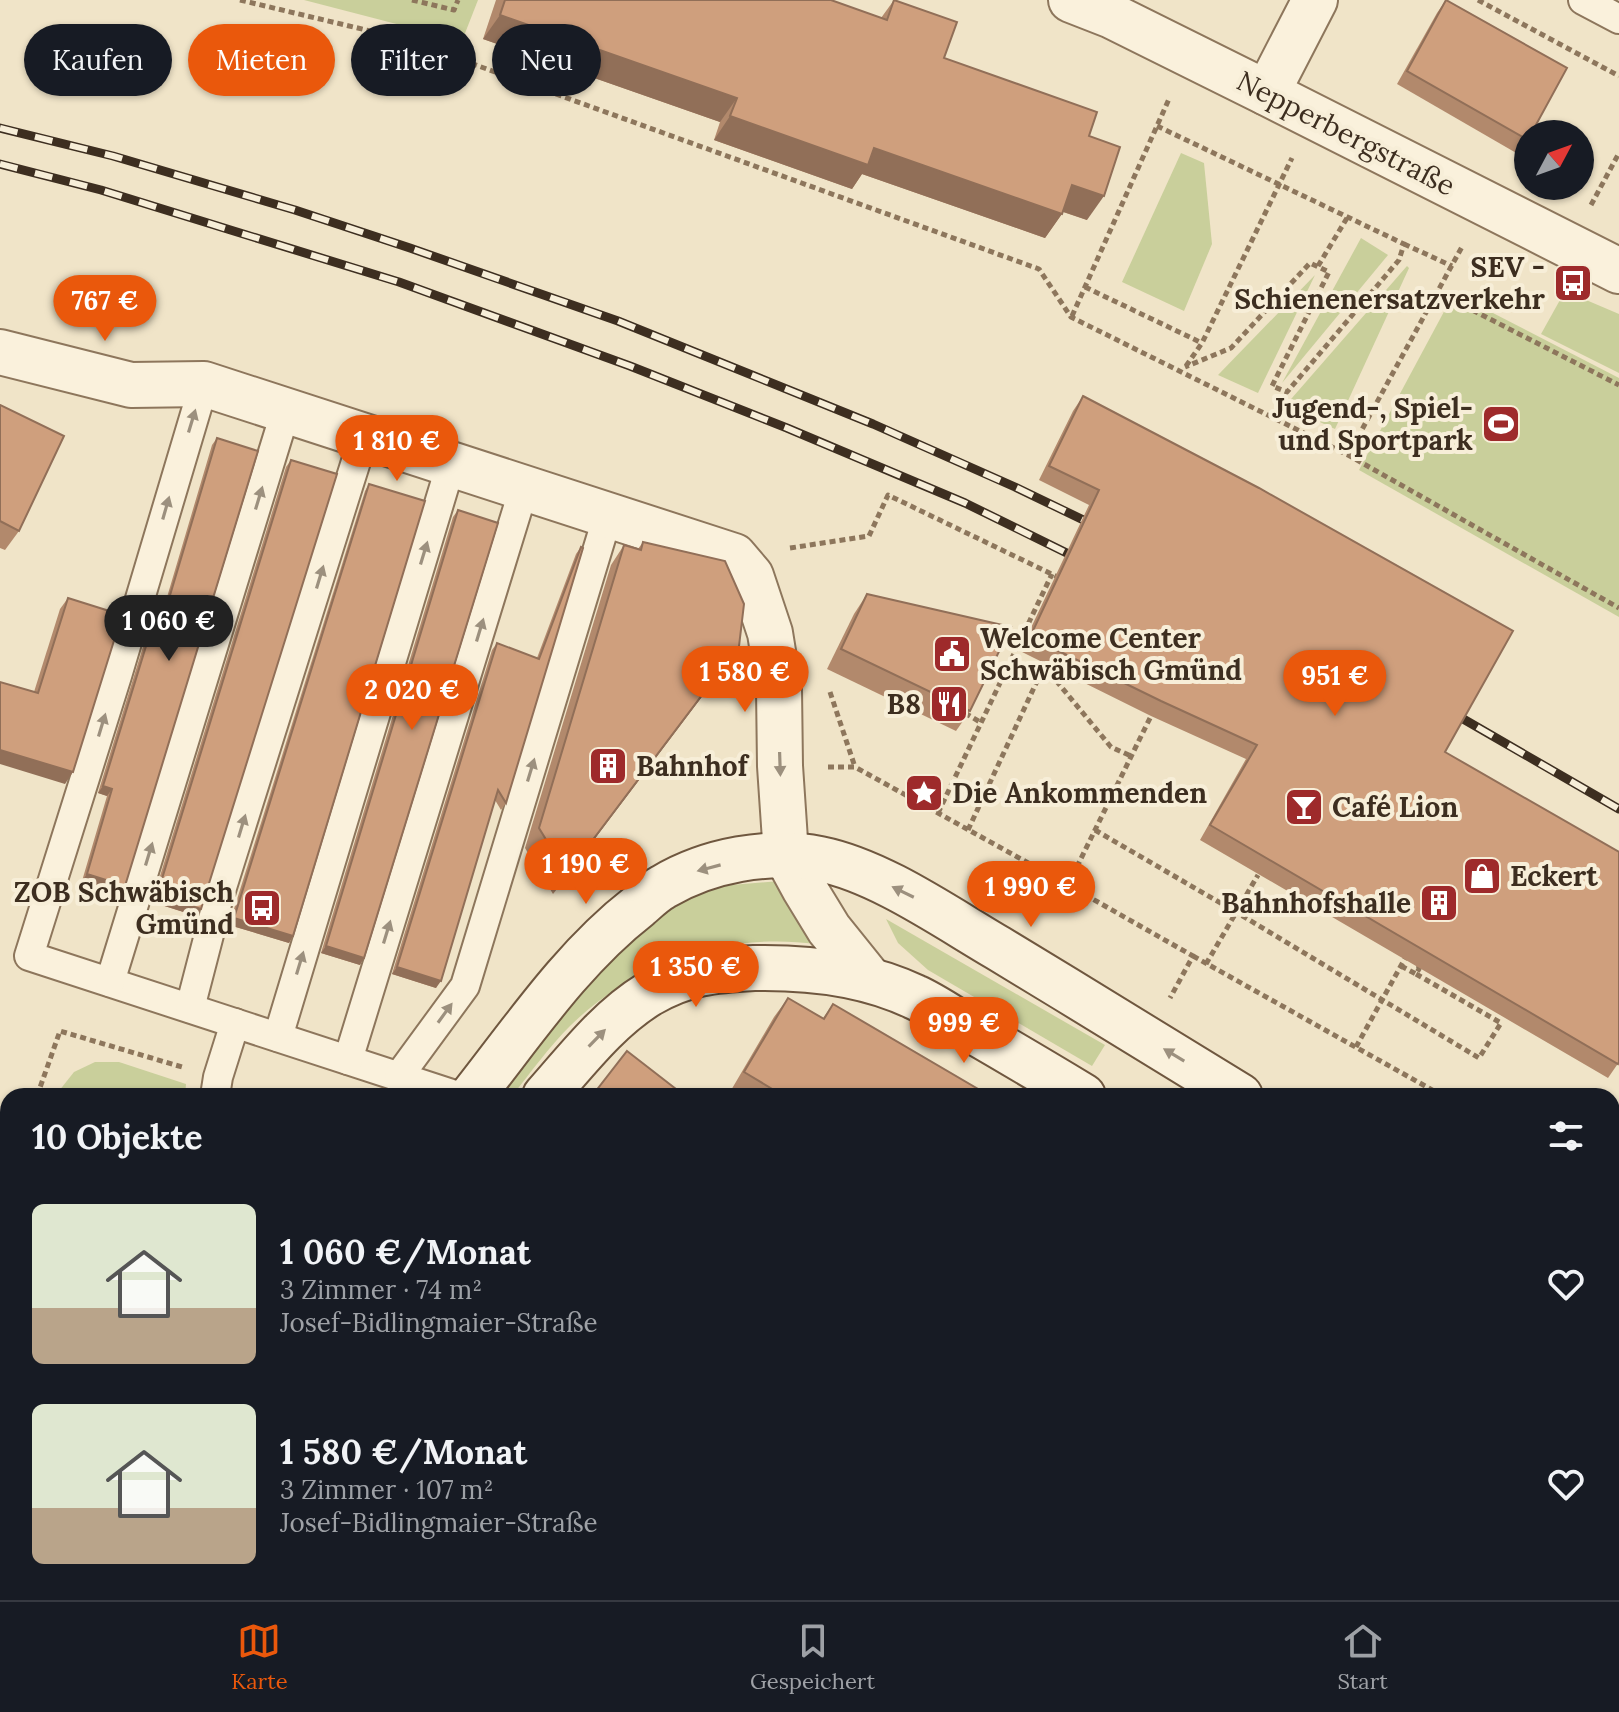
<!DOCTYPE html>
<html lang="de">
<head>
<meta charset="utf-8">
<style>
  :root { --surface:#171b24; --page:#20242c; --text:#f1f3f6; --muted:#9ea1a6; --line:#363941; --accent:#ea580c }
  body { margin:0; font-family:Lora,serif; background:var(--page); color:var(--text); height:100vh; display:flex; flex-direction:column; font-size:30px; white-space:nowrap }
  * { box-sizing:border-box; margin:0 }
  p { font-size:26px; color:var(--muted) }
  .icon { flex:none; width:44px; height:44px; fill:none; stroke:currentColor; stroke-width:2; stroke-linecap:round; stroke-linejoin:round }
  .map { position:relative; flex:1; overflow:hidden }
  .side { position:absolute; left:0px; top:1088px; width:1620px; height:512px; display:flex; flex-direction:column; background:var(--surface); border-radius:24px 24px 0 0; box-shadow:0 2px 6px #0004 }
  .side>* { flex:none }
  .top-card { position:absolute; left:24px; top:24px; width:800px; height:72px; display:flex; gap:16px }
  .needle { width:52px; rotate:49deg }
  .controls { position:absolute; left:1514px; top:120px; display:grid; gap:16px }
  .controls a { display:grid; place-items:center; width:80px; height:80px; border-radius:50%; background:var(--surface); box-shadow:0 2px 6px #0004; font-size:40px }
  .price { position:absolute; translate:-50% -68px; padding:0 18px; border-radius:28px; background:var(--accent); color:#fff; font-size:26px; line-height:52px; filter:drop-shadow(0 2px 4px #0008) }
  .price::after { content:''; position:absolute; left:50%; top:48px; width:24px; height:18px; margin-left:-12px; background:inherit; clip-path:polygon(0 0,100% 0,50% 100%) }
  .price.current { background:#222; color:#fff }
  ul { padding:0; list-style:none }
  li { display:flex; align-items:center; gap:24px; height:200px; padding:0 32px }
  li span { display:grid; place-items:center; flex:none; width:224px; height:160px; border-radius:12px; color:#555 }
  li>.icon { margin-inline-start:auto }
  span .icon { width:96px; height:96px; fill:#fffc; stroke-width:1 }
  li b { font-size:34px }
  h2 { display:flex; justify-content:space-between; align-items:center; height:96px; padding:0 32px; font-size:34px }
  .pill { padding:0 28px; border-radius:36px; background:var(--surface); box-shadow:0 2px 6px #0004; font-size:28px; line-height:72px }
  .pill.current { background:var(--accent); color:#fff }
  .tabs { display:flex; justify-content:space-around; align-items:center; height:112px; border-top:2px solid var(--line); background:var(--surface); font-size:22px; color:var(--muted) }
  .tabs a { display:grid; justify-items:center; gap:4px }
  .tabs .current { color:var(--accent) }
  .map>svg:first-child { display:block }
</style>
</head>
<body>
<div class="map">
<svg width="1619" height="1600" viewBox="0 0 1619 1600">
  <rect width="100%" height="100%" fill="#f0e4c8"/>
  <g fill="#c9cf9b">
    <polygon points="304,0 478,0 462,41"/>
    <polygon points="1181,153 1204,163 1212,244 1184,311 1122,282"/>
    <polygon points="1361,238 1388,255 1282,383"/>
    <polygon points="1407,266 1409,268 1335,429 1285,406"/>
    <polygon points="1315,275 1258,393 1218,375"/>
    <polygon points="1565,291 1619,314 1619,373 1541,334"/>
    <polygon points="1454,293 1619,378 1619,617 1359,470"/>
    <path d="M780,881L816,944C727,932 635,962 570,1026C549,1047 531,1072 512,1096H495L577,990L649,916L702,891L731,885Z"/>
    <polygon points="886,919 1105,1045 1092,1066 928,970 898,943"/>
    <polygon points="95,1062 119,1062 186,1084 185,1096 55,1096 74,1072"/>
    <polygon points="127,1592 323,1592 338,1600 119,1600"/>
    <polygon points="511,1592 1426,1592 1435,1600 505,1600"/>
  </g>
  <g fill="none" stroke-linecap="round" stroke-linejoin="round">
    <g stroke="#a9c4bc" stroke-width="92">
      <polyline points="0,1569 8,1572"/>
      <polyline points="65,1592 87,1600"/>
    </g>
    <defs>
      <g id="lane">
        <polyline points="1583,0 1619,19"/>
        <polyline points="204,384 117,676 29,956 458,1096"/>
        <polyline points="110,982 286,410"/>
        <polyline points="190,1008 218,900 364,436"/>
        <polyline points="278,1037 451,464"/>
        <polyline points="348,1060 524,488"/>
        <polyline points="399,1076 465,986 608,515"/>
        <polyline points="215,1096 218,1077 235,1023"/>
        <polyline points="545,1592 560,1600"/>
      </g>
      <g id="street">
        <polyline points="1071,0 1112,16 1267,93 1619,271"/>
        <polyline points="1267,93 1315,0"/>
        <polyline points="0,352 131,385 204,384 734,556 751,576 770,633 779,689 780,766 786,855 804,888 829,929 870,980"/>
      </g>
      <g id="secondary">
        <path d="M472,1096C524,1030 572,958 639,906C647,899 654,892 663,887C708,860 769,849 820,859C880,871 945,917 998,948C1079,997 1160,1047 1240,1096"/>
        <path d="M545,1096C577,1060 608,1019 649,994C686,973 713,970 754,968C809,967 865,973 915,997C933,1005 950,1017 968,1028C1006,1050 1045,1073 1083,1096"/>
        <polyline points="0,1217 8,1220"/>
        <polyline points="1612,1344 1619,1350"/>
        <polyline points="1612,1449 1619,1455"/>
        <polyline points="51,1600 57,1592"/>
      </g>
    </defs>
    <use href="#lane" stroke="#8d765c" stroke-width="32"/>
    <use href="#street" stroke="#8d765c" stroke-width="48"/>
    <use href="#secondary" stroke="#6f573f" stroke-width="48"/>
    <g stroke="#8d765c" stroke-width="5" stroke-dasharray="6 4" stroke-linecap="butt">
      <polyline points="240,0 404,39 1039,269 1071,317 1348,455 1619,608"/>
      <polyline points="412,0 454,10 458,0"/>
      <polyline points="1478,0 1619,76"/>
      <polyline points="1157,126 1404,244 1399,260 1287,392 1272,386 1329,272 1310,263 1231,348 1185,367"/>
      <polyline points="1591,205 1619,153"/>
      <polyline points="1404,244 1452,266"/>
      <polyline points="1318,266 1347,218"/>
      <polyline points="1085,287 1202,343"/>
      <polyline points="1437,292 1619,385"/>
      <polyline points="1072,316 1169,99"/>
      <polyline points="1186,366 1202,343 1292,158"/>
      <polyline points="1348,455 1463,245"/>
      <polyline points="790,548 869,536 888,495 1062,579"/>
      <polyline points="830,692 855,767"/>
      <polyline points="965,713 980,722"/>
      <polyline points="828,767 855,767 1068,885 1193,956 1170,998"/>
      <polyline points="938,813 1052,574"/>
      <polyline points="968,830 1044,666 1111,747 1131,756"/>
      <polyline points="1095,830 1236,912 1479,1058 1501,1023 1416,974"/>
      <polyline points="1068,885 1151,716"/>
      <polyline points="1193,956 1443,1096"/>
      <polyline points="1206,964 1258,875"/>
      <polyline points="1401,966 1416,974 1419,969 1418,963"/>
      <polyline points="1356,1047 1408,953"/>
      <polyline points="256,1091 269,1096"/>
      <polyline points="37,1096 60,1031 182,1067"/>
      <polyline points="1612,1142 1619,1129"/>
      <polyline points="1612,1191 1619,1195"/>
      <polyline points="1612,1512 1619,1519"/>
      <polyline points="821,1592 857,1600"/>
      <polyline points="1410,1592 1410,1600"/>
      <polyline points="1454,1592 1463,1600"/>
      <polyline points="775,1600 777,1592"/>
      <polyline points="926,1600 928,1592"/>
    </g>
    <use href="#lane" stroke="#faf1dc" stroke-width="28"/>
    <use href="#street" stroke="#faf1dc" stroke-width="44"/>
    <use href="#secondary" stroke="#faf1dc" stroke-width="44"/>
    <defs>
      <g id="rail">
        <polyline points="0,128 113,156 295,210 410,248 618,321 873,424 1015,487 1102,529"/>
        <polyline points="0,164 101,190 399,282 630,366 787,428 965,503 1087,563"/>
        <polyline points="1446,709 1619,809"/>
      </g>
    </defs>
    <use href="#rail" stroke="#3d2e20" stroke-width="9"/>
    <use href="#rail" stroke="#f7eed8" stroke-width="6" stroke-dasharray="18" stroke-linecap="butt"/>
  </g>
  <g fill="#b2896c">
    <polygon points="496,0 831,0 881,18 894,0 944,58 1089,136 1087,220 1063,212 1045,238 862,174 852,189 714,140 720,122 483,39"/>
    <polygon points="1446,0 1528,140 1518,154 1397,84 1437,13"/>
    <polygon points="1083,396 1445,752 1619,1062 1608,1078 1200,840 1246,759 1151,716 1020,651 1089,505 1039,480 1073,411"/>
    <polygon points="0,405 19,531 5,550 0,548"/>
    <polygon points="217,438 125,886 120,893 82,881 107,796 98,793 146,637 151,630 157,631 212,445"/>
    <polygon points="291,460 201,909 196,916 152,902 286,467"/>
    <polygon points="369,484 293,936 289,943 229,925 365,491"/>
    <polygon points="458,510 360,965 321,953 453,517"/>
    <polygon points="643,542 725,666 553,894 525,848 611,565 624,545 638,549"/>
    <polygon points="581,547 506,803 501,810 495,800 436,988 392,974 492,650 497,643 537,658 576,554"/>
    <polygon points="867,594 970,711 956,731 827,669 854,614"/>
    <polygon points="68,598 65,784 34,692 60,609"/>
    <polygon points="788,998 823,1018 833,1004 990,1096 737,1096 730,1092 774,1017"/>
    <polygon points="1484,1592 1612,1592 1619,1600 1493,1600"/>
  </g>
  <g fill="#916f58">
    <polygon points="500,15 737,98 720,122 483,39"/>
    <polygon points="730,116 874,148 1062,214 1045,238 862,174 852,189 714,140"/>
    <polygon points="1072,185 1104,196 1087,220 1055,209"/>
    <polygon points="739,646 725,666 553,894 567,874"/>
    <polygon points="0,750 73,772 65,784 0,764"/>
    <polygon points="103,786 112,789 107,796 98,793"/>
    <polygon points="87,874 125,886 120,893 82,881"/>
    <polygon points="157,895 201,909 196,916 152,902"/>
    <polygon points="234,918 293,936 289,943 229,925"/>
    <polygon points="326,946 364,958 360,965 321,953"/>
    <polygon points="397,967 441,981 436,988 392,974"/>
  </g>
  <g fill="#cf9f7d" stroke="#916f58" stroke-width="2">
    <polygon points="505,0 831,0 887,20 894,0 957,22 944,58 1097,112 1089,136 1120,147 1104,196 1072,185 1062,214 874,148 868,165 730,116 737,98 500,15"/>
    <polygon points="1446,0 1567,68 1531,134 1528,134 1528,140 1407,71"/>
    <polygon points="1083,396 1259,488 1513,631 1445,752 1619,852 1619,1062 1618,1064 1210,825 1257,745 1161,701 1030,637 1099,490 1049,466"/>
    <polygon points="0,405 64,436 19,531 0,521"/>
    <polygon points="217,438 258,451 125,886 87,874 112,789 103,786 151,630 159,632"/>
    <polygon points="291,460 337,474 201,909 157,895"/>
    <polygon points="369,484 425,501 293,936 234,918"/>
    <polygon points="458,510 498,523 364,958 326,946"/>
    <polygon points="643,542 725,561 744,604 739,646 567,874 539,828 624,545 641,550"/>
    <polygon points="581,547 583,548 506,803 498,790 441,981 397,967 497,643 539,659"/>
    <polygon points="867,594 1011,627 970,711 841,649"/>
    <polygon points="68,598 122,615 73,772 0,750 0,682 38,693"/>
    <polygon points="788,998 824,1019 833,1004 990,1096 784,1096 744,1072"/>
    <polygon points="627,1051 685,1096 592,1096"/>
    <polygon points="1619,1524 1619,1600 1538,1600 1529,1592 1612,1592 1612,1531"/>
  </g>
  <defs><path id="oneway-solid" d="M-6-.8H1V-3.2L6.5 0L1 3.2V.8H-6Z" transform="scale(2)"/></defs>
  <g fill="#9c907e">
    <use href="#oneway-solid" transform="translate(192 421) rotate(-73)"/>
    <use href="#oneway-solid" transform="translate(259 498) rotate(-73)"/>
    <use href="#oneway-solid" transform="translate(166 508) rotate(-74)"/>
    <use href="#oneway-solid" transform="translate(424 553) rotate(-73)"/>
    <use href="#oneway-solid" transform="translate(320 577) rotate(-73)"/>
    <use href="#oneway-solid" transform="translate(480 630) rotate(-73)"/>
    <use href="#oneway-solid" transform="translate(102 725) rotate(-73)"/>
    <use href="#oneway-solid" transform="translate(780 764) rotate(88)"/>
    <use href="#oneway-solid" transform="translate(531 770) rotate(-73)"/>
    <use href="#oneway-solid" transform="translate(242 826) rotate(-73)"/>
    <use href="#oneway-solid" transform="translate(149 854) rotate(-73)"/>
    <use href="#oneway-solid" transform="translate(709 868) rotate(165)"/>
    <use href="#oneway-solid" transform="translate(903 892) rotate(-154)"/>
    <use href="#oneway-solid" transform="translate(387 932) rotate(-73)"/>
    <use href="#oneway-solid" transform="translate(300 963) rotate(-73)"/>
    <use href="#oneway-solid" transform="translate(445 1013) rotate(-54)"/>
    <use href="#oneway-solid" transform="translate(597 1038) rotate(-46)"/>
    <use href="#oneway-solid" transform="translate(1174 1055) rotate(-149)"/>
  </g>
  <defs>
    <symbol id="bus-square" viewBox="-11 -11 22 22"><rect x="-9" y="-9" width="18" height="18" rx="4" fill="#9e2a2b" stroke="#f7eed8"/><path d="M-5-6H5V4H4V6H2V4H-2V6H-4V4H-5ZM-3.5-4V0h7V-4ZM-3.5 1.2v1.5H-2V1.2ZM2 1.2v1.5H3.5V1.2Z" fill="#fff"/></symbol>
    <symbol id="stadium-square" viewBox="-11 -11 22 22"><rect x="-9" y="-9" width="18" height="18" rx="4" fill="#9e2a2b" stroke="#f7eed8"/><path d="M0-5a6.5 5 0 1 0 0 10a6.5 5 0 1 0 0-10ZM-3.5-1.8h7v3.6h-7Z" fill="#fff"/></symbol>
    <symbol id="civic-square" viewBox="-11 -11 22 22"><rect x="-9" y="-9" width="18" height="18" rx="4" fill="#9e2a2b" stroke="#f7eed8"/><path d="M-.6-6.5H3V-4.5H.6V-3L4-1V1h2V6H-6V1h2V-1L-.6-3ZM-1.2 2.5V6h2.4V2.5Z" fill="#fff"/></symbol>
    <symbol id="restaurant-square" viewBox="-11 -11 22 22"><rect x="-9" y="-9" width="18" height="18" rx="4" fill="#9e2a2b" stroke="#f7eed8"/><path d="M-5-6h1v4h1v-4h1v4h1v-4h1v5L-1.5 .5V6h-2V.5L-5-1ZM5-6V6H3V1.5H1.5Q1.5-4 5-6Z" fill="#fff"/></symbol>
    <symbol id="building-square" viewBox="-11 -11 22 22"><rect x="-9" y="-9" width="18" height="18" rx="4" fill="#9e2a2b" stroke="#f7eed8"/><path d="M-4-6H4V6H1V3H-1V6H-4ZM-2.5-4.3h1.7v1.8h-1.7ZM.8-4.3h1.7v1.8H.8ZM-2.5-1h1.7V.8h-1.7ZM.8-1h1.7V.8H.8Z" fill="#fff"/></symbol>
    <symbol id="sight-square" viewBox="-11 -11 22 22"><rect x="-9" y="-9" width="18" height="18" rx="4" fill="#9e2a2b" stroke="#f7eed8"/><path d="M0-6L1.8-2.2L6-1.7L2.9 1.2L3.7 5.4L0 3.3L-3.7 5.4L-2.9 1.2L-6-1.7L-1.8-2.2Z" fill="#fff"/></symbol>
    <symbol id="bar-square" viewBox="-11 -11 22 22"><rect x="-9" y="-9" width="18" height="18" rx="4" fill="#9e2a2b" stroke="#f7eed8"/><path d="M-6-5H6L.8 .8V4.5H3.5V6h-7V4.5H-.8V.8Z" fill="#fff"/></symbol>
    <symbol id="shop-square" viewBox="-11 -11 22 22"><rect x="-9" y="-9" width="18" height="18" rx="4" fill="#9e2a2b" stroke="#f7eed8"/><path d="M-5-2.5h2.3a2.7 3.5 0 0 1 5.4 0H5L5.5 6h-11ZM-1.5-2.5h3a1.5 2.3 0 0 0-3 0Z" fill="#fff"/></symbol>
  </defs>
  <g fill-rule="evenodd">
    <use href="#bus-square" x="1551" y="261" width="44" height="44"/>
    <use href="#stadium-square" x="1479" y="402" width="44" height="44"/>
    <use href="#civic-square" x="930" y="632" width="44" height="44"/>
    <use href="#restaurant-square" x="927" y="682" width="44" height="44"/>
    <use href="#building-square" x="586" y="744" width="44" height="44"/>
    <use href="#sight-square" x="902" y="771" width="44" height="44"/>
    <use href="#bar-square" x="1282" y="785" width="44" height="44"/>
    <use href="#shop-square" x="1460" y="854" width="44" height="44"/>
    <use href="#building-square" x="1417" y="881" width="44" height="44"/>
    <use href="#bus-square" x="240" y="886" width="44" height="44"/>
  </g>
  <g text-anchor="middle" stroke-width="8" stroke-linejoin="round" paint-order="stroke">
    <g font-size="28" fill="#3d2e20" stroke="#f7eed8">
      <text transform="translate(1346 133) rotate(27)" y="10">Nepperbergstraße</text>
    </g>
    <g font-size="28" font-weight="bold" fill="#3d2e20" stroke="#f7eed8" text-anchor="end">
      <text x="1545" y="277">SEV -<tspan x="1545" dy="32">Schienenersatzverkehr</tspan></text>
      <text x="1473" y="418">Jugend-, Spiel-<tspan x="1473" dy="32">und Sportpark</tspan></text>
      <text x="980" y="648" text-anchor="start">Welcome Center<tspan x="980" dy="32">Schwäbisch Gmünd</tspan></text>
      <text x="921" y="714">B8</text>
      <text x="636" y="776" text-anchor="start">Bahnhof</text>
      <text x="952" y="803" text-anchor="start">Die Ankommenden</text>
      <text x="1332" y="817" text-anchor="start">Café Lion</text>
      <text x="1510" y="886" text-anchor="start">Eckert</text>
      <text x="234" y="902">ZOB Schwäbisch<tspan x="234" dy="32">Gmünd</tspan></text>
      <text x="1411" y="913">Bahnhofshalle</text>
    </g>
  </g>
</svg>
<div class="controls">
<a><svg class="needle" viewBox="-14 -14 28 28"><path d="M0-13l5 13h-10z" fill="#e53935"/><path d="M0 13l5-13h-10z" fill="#9ea1a6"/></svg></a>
</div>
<b class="price" style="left:105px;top:343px">767 €</b>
<b class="price" style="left:397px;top:483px">1 810 €</b>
<b class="price current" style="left:169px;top:663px">1 060 €</b>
<b class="price" style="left:745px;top:714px">1 580 €</b>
<b class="price" style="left:1335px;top:718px">951 €</b>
<b class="price" style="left:412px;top:732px">2 020 €</b>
<b class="price" style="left:586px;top:906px">1 190 €</b>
<b class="price" style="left:1031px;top:929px">1 990 €</b>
<b class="price" style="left:696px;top:1009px">1 350 €</b>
<b class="price" style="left:964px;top:1065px">999 €</b>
<div class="top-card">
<a class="pill">Kaufen</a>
<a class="pill current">Mieten</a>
<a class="pill">Filter</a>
<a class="pill">Neu</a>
</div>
<section class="side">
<h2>10 Objekte<svg class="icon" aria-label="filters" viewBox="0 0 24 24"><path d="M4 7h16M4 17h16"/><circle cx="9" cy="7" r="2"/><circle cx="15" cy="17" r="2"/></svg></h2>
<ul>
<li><span style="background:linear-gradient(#dfe7d0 65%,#b9a48a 0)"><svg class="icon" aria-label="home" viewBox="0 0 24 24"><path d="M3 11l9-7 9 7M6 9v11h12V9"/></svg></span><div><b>1 060 €/Monat</b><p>3 Zimmer · 74 m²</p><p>Josef-Bidlingmaier-Straße</p></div><svg class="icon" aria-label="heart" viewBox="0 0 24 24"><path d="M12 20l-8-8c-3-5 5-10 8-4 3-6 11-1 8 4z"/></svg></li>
<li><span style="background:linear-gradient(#dfe7d0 65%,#b9a48a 0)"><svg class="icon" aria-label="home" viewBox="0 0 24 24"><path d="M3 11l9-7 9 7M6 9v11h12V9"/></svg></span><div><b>1 580 €/Monat</b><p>3 Zimmer · 107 m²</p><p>Josef-Bidlingmaier-Straße</p></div><svg class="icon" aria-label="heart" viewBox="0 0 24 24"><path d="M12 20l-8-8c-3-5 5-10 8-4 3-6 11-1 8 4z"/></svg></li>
</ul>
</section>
</div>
<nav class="tabs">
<a class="current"><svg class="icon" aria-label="map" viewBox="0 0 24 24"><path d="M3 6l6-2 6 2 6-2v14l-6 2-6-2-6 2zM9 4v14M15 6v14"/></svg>Karte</a>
<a><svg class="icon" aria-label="saved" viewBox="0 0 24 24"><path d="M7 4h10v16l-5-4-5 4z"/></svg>Gespeichert</a>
<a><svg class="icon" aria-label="home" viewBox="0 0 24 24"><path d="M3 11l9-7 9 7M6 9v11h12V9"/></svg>Start</a>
</nav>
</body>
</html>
